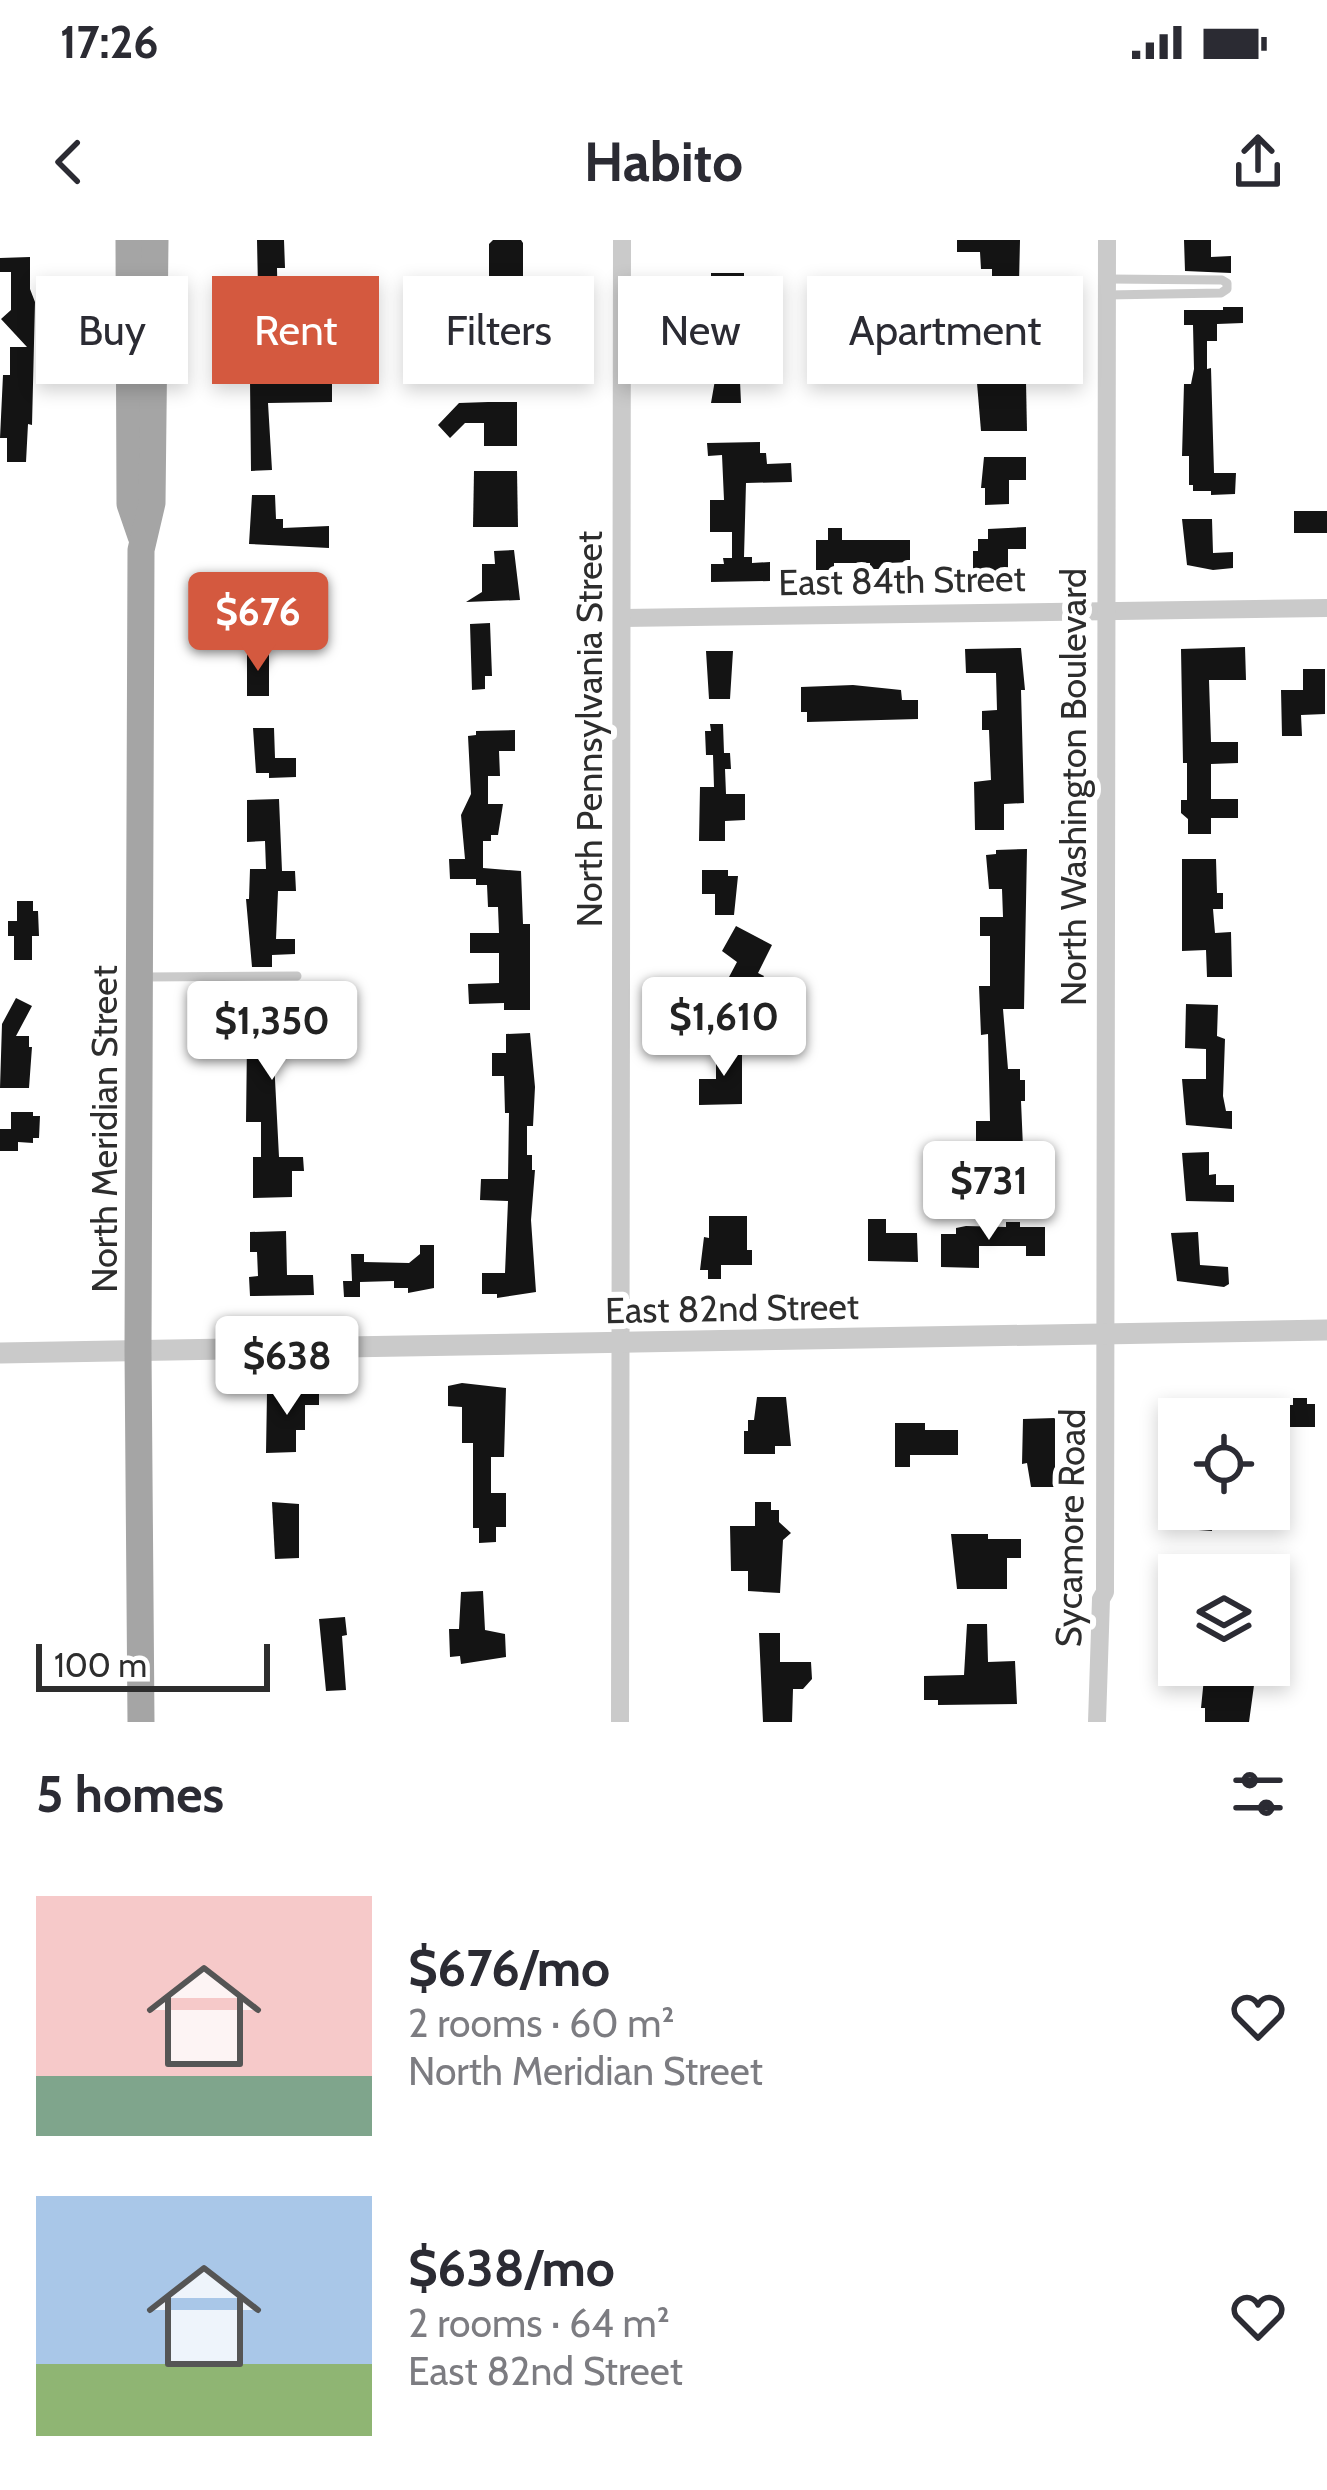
<!DOCTYPE html>
<html lang="en">
<head>
<meta charset="utf-8">
<style>
  :root { --surface:#fff; --page:#f7f7f7; --text:#2b2b33; --muted:#7c7c81; --accent:#d4593f }
  body { margin:0; font-family:Cabin,sans-serif; background:var(--page); color:var(--text); height:100vh; display:flex; flex-direction:column; font-size:45px; white-space:nowrap }
  * { box-sizing:border-box; margin:0 }
  p { font-size:39px; color:var(--muted) }
  .icon { flex:none; width:66px; height:66px; fill:none; stroke:currentColor; stroke-width:2; stroke-linecap:round; stroke-linejoin:round }
  .map { position:relative; height:1482px; overflow:hidden }
  .details { display:flex; flex-direction:column; background:var(--surface); flex:1 }
  .details>* { flex:none }
  .hud { position:absolute; left:36px; top:36px; width:1257px; height:108px; display:flex; gap:24px }
  .controls { position:absolute; left:1158px; top:1158px; display:grid; gap:24px }
  .controls a { display:grid; place-items:center; width:132px; height:132px; border-radius:0px; background:var(--surface); box-shadow:0 6px 18px #0003; font-size:60px }
  .scale { position:absolute; left:36px; bottom:30px; width:234px; box-sizing:border-box; padding-left:12px; border:6px solid #2d2d2d; border-top:0; font-size:33px; line-height:42px; white-space:nowrap; color:#2d2d2d; -webkit-text-stroke:9px #fff; paint-order:stroke }
  .price { position:absolute; translate:-50% -102px; padding:0 27px; border-radius:12px; background:#fff; color:#222; font-size:39px; line-height:78px; filter:drop-shadow(0 3px 6px #0008) }
  .price::after { content:''; position:absolute; left:50%; top:72px; width:36px; height:27px; margin-left:-18px; background:inherit; clip-path:polygon(0 0,100% 0,50% 100%) }
  .price.on { background:var(--accent); color:#fff }
  ul { padding:0; list-style:none }
  li { display:flex; align-items:center; gap:36px; height:300px; padding:0 36px }
  li span { display:grid; place-items:center; flex:none; width:336px; height:240px; border-radius:0px; color:#555 }
  li>.icon { margin-inline-start:auto }
  span .icon { width:144px; height:144px; fill:#fffc; stroke-width:1 }
  li b { font-size:51px }
  h2 { display:flex; justify-content:space-between; align-items:center; height:144px; padding:0 36px; font-size:51px }
  .tag { padding:0 42px; border-radius:0px; background:var(--surface); box-shadow:0 6px 18px #0003; font-size:42px; line-height:108px }
  .tag.on { background:var(--accent); color:#fff }
  .status { display:flex; justify-content:space-between; align-items:center; height:84px; padding:0 60px; background:var(--surface); direction:ltr }
  .status svg { height:33px; fill:currentColor }
  header { display:flex; justify-content:space-between; align-items:center; height:156px; padding:0 36px; background:var(--surface); font-size:54px; font-weight:800 }
  .map>svg:first-child { display:block }
</style>
</head>
<body>
<div class="status"><b>17:26</b><svg viewBox="0 0 49 12"><path d="M0 12V9h3v3zM5 12V6h3v6zM10 12V3h3v9zM15 12V0h3v12zM26 1h20v11H26zM47 4h2v5h-2z"/></svg></div>
<header><svg class="icon" aria-label="back" viewBox="0 0 24 24"><path d="M15 5l-7 7 7 7"/></svg>Habito<svg class="icon" aria-label="share" viewBox="0 0 24 24"><path d="M12 15V3M7 8l5-5 5 5M5 13v7h14v-7"/></svg></header>
<div class="map">
<svg width="1327" height="1482" viewBox="0 0 1327 1482">
  <rect width="100%" height="100%" fill="#fff"/>
  <g fill="#141414">
    <polygon points="257,0 284,0 285,28 277,28 278,78 299,78 300,95 276,96 277,125 284,125 284,141 332,141 332,162 268,163 272,230 251,231 249,49 258,48"/>
    <polygon points="493,0 521,0 523,3 523,38 537,38 538,57 522,58 522,83 540,83 541,103 517,104 518,109 503,109 503,96 481,110 469,91 487,80 486,40 489,40 489,4"/>
    <polygon points="957,0 1020,0 1019,43 1005,43 1006,101 1024,100 1025,119 977,114 976,97 969,97 970,65 992,64 992,29 981,29 980,12 957,12"/>
    <polygon points="1184,0 1211,0 1211,17 1231,16 1231,33 1185,31"/>
    <polygon points="30,17 30,49 35,62 32,185 28,184 26,222 7,222 7,198 0,198 3,135 10,135 10,107 27,107 1,79 11,70 11,32 0,32 0,18"/>
    <polygon points="711,33 744,33 744,48 752,48 752,69 744,69 744,87 718,87 718,54 711,54"/>
    <polygon points="1223,67 1243,67 1243,83 1217,84 1217,101 1207,101 1207,129 1211,128 1214,233 1236,233 1235,254 1211,255 1211,251 1193,251 1193,245 1189,245 1189,216 1182,216 1184,144 1191,144 1194,129 1193,85 1184,85 1184,70 1223,70"/>
    <polygon points="756,109 757,141 740,141 741,163 711,163 719,117 739,116 738,110"/>
    <polygon points="1026,142 1027,191 981,191 977,143"/>
    <polygon points="488,162 517,162 517,206 484,206 484,183 465,183 450,198 438,185 459,163"/>
    <polygon points="760,202 760,213 766,213 767,224 791,223 792,242 746,243 744,317 752,317 752,323 770,322 770,341 711,342 711,324 724,324 723,318 732,318 732,292 710,292 710,260 724,260 722,215 708,216 707,203"/>
    <polygon points="984,217 1026,217 1026,240 1009,240 1009,264 985,265 985,248 981,248"/>
    <polygon points="474,231 517,231 518,287 473,287"/>
    <polygon points="252,255 275,255 276,279 283,279 283,288 329,286 329,308 249,304"/>
    <rect x="1294" y="271" width="33" height="22"/>
    <polygon points="1182,279 1212,279 1213,313 1233,312 1233,328 1213,330 1187,325"/>
    <polygon points="1026,287 1026,309 1008,309 1008,331 973,334 973,311 978,311 978,299 988,299 988,289"/>
    <polygon points="828,288 842,288 842,300 910,300 910,322 888,323 888,329 870,329 870,323 834,323 834,330 816,330 816,300 828,300"/>
    <polygon points="514,310 520,360 466,362 482,352 482,324 495,324 494,311"/>
    <polygon points="265,332 286,332 286,374 251,374 251,352 265,351"/>
    <polygon points="490,383 492,436 485,436 485,449 472,450 470,384"/>
    <polygon points="1245,407 1246,440 1209,440 1211,502 1238,502 1238,523 1211,524 1211,559 1238,559 1238,578 1211,578 1211,594 1188,594 1188,579 1181,573 1181,560 1187,560 1187,523 1183,523 1181,409"/>
    <polygon points="1021,408 1025,450 1021,450 1024,563 1004,564 1004,590 975,590 974,542 991,540 989,490 982,490 982,471 997,470 996,433 966,433 965,409"/>
    <polygon points="706,411 733,411 730,459 709,459"/>
    <rect x="247" y="412" width="22" height="44"/>
    <polygon points="1303,429 1325,429 1325,474 1301,475 1302,496 1282,496 1281,450 1303,450"/>
    <polygon points="853,445 901,450 902,460 918,460 918,479 807,482 807,472 801,472 801,447"/>
    <polygon points="710,484 723,484 724,513 730,513 731,529 725,529 726,554 745,554 745,580 725,581 725,601 699,601 700,547 714,547 713,515 706,515 705,491 711,491"/>
    <polygon points="253,488 274,488 275,518 296,518 296,537 269,538 269,533 256,533"/>
    <polygon points="515,490 515,511 499,511 500,536 488,536 488,564 503,564 498,595 491,595 491,601 483,601 483,628 521,631 523,684 530,684 530,770 504,770 504,763 469,764 468,744 499,743 499,713 470,713 470,693 499,693 498,667 488,667 487,645 476,645 476,639 450,639 449,619 465,619 461,575 471,554 468,496 476,495 476,491"/>
    <polygon points="279,559 282,631 295,631 296,651 278,651 276,699 295,699 295,714 272,715 272,727 252,727 246,659 249,659 250,629 266,629 265,601 247,602 247,560"/>
    <polygon points="1027,609 1024,769 1003,769 1008,829 1020,829 1020,840 1025,840 1025,861 1021,861 1024,931 970,931 970,916 976,916 976,881 990,881 988,794 981,795 979,746 990,746 990,696 980,696 980,677 1003,677 1002,649 989,649 986,615 996,614 996,610"/>
    <polygon points="1182,619 1216,619 1217,653 1223,653 1223,669 1213,669 1215,693 1231,692 1232,737 1207,737 1206,710 1182,711"/>
    <polygon points="702,630 728,630 728,636 738,636 734,675 715,675 715,654 702,654"/>
    <polygon points="17,661 33,661 33,671 38,671 39,696 32,696 32,720 14,720 14,696 8,696 8,681 17,681"/>
    <polygon points="736,686 772,705 758,733 764,736 746,769 738,765 731,779 712,769 737,722 722,711"/>
    <polygon points="281,745 281,767 325,766 325,786 287,787 287,819 274,820 279,917 303,917 304,931 292,931 292,957 253,958 253,917 261,917 261,882 246,882 247,802 252,802 248,746"/>
    <polygon points="16,758 32,766 16,796 29,796 29,807 32,807 29,848 0,848 2,784"/>
    <polygon points="1186,764 1218,765 1217,796 1225,799 1223,856 1226,871 1232,871 1232,889 1186,885 1182,839 1206,839 1206,809 1185,808"/>
    <polygon points="530,793 535,847 533,886 527,886 527,915 532,915 532,930 535,930 531,980 536,1052 497,1058 497,1054 482,1054 482,1033 505,1033 508,961 480,960 481,939 508,939 509,873 505,873 504,836 492,836 492,813 506,813 506,794"/>
    <polygon points="716,807 742,807 742,864 699,865 699,839 716,839"/>
    <polygon points="11,872 33,872 33,876 40,876 39,898 33,898 33,903 18,902 18,911 0,911 0,889 11,889"/>
    <polygon points="1209,912 1209,935 1216,934 1216,945 1234,945 1234,962 1186,961 1182,913"/>
    <polygon points="709,976 747,976 747,1010 752,1010 752,1025 721,1025 721,1039 708,1039 708,1030 700,1030 704,997 709,998"/>
    <polygon points="868,979 886,979 886,993 917,993 918,1022 868,1021"/>
    <polygon points="1006,982 1020,982 1020,987 1045,987 1045,1016 1026,1016 1026,1006 979,1006 979,1028 941,1027 941,994 956,994 956,988 966,986 1006,987"/>
    <polygon points="286,991 287,1035 313,1035 314,1055 250,1056 249,1037 258,1036 257,1012 250,1012 250,992"/>
    <polygon points="1198,992 1200,1025 1228,1027 1229,1044 1224,1047 1177,1041 1171,993"/>
    <polygon points="420,1005 434,1005 434,1048 408,1053 408,1048 394,1048 394,1041 360,1042 360,1057 344,1057 343,1041 352,1041 351,1014 364,1014 364,1022 409,1023 420,1014"/>
    <polygon points="462,1143 506,1148 504,1217 491,1217 491,1253 506,1253 506,1287 496,1287 496,1302 479,1303 479,1288 473,1288 473,1203 462,1203 462,1167 448,1166 448,1146"/>
    <polygon points="319,1147 319,1165 305,1165 305,1190 296,1190 296,1212 266,1213 267,1153"/>
    <polygon points="757,1157 786,1157 791,1206 775,1206 775,1214 744,1214 744,1191 748,1191 748,1180 754,1180"/>
    <polygon points="1293,1158 1307,1158 1307,1164 1315,1164 1315,1187 1283,1187 1283,1165 1293,1165"/>
    <polygon points="1055,1178 1055,1247 1031,1247 1027,1223 1022,1224 1023,1179"/>
    <polygon points="895,1183 925,1183 925,1190 958,1190 958,1215 910,1215 910,1227 895,1227"/>
    <polygon points="1166,1224 1179,1224 1179,1269 1203,1269 1203,1275 1212,1275 1212,1291 1171,1288 1171,1276 1167,1276"/>
    <polygon points="272,1262 299,1264 299,1318 275,1319"/>
    <polygon points="755,1262 771,1262 771,1270 779,1270 779,1282 791,1293 783,1300 780,1353 748,1351 748,1331 731,1331 730,1286 755,1286"/>
    <polygon points="951,1294 988,1294 988,1299 1021,1299 1021,1318 1007,1318 1007,1349 957,1349"/>
    <polygon points="483,1351 485,1390 505,1394 506,1417 461,1424 460,1416 450,1417 449,1389 459,1389 461,1352"/>
    <polygon points="345,1377 347,1395 342,1396 346,1450 326,1451 319,1379"/>
    <polygon points="967,1384 987,1384 988,1422 1015,1421 1017,1464 938,1465 938,1460 924,1460 924,1436 964,1435"/>
    <polygon points="759,1393 780,1393 780,1422 811,1422 812,1439 803,1449 793,1449 792,1482 763,1482"/>
    <polygon points="1204,1438 1255,1438 1249,1482 1205,1482 1205,1468 1201,1468"/>
  </g>
  <g fill="none" stroke-linecap="round" stroke-linejoin="round">
    <g stroke="#cacaca" stroke-width="9">
      <polyline points="1107,55 1221,53 1227,49 1227,43 1222,40 1109,39"/>
      <polyline points="146,737 297,736"/>
    </g>
    <g stroke="#cacaca" stroke-width="18">
      <polyline points="623,378 1327,368"/>
      <polyline points="620,1482 622,0"/>
      <polyline points="1097,1482 1101,1359 1105,1352 1107,0"/>
    </g>
    <polyline stroke="#cacaca" stroke-width="21" points="0,1113 1327,1090"/>
    <g stroke="#a5a5a5" stroke-width="27">
      <polyline points="129,0 130,264 141,296"/>
      <polyline points="141,1482 138,1111 141,310 152,263 155,0"/>
    </g>
  </g>
  <g text-anchor="middle" stroke-width="12" stroke-linejoin="round" paint-order="stroke">
    <g font-size="36" fill="#2d2d2d" stroke="#fff">
      <text transform="translate(902 340) rotate(-1)" y="13">East 84th Street</text>
      <text transform="translate(589 489) rotate(-90)" y="13">North Pennsylvania Street</text>
      <text transform="translate(1073 547) rotate(-90)" y="13">North Washington Boulevard</text>
      <text transform="translate(104 889) rotate(-90)" y="13">North Meridian Street</text>
      <text transform="translate(732 1068) rotate(-1)" y="13">East 82nd Street</text>
      <text transform="translate(1070 1288) rotate(-89)" y="13">Sycamore Road</text>
    </g>
  </g>
</svg>
<div class="controls">
<a><svg class="icon" aria-label="locate" viewBox="0 0 24 24"><circle cx="12" cy="12" r="6"/><path d="M12 2v4M12 18v4M2 12h4M18 12h4"/></svg></a>
<a><svg class="icon" aria-label="layers" viewBox="0 0 24 24"><path d="M12 4l9 5-9 5-9-5zM3 14l9 5 9-5"/></svg></a>
</div>
<div class="scale">100 m</div>
<b class="price on" style="left:258px;top:434px">$676</b>
<b class="price" style="left:724px;top:839px">$1,610</b>
<b class="price" style="left:272px;top:843px">$1,350</b>
<b class="price" style="left:989px;top:1003px">$731</b>
<b class="price" style="left:287px;top:1178px">$638</b>
<div class="hud">
<a class="tag">Buy</a>
<a class="tag on">Rent</a>
<a class="tag">Filters</a>
<a class="tag">New</a>
<a class="tag">Apartment</a>
</div>
</div>
<section class="details">
<h2>5 homes<svg class="icon" aria-label="filters" viewBox="0 0 24 24"><path d="M4 7h16M4 17h16"/><circle cx="9" cy="7" r="2"/><circle cx="15" cy="17" r="2"/></svg></h2>
<ul>
<li><span style="background:linear-gradient(#f6c9c9 75%,#7fa58c 0)"><svg class="icon" aria-label="home" viewBox="0 0 24 24"><path d="M3 11l9-7 9 7M6 9v11h12V9"/></svg></span><div><b>$676/mo</b><p>2 rooms · 60 m²</p><p>North Meridian Street</p></div><svg class="icon" aria-label="heart" viewBox="0 0 24 24"><path d="M12 20l-8-8c-3-5 5-10 8-4 3-6 11-1 8 4z"/></svg></li>
<li><span style="background:linear-gradient(#a9c7e8 70%,#8fb573 0)"><svg class="icon" aria-label="home" viewBox="0 0 24 24"><path d="M3 11l9-7 9 7M6 9v11h12V9"/></svg></span><div><b>$638/mo</b><p>2 rooms · 64 m²</p><p>East 82nd Street</p></div><svg class="icon" aria-label="heart" viewBox="0 0 24 24"><path d="M12 20l-8-8c-3-5 5-10 8-4 3-6 11-1 8 4z"/></svg></li>
</ul>
</section>
</body>
</html>
